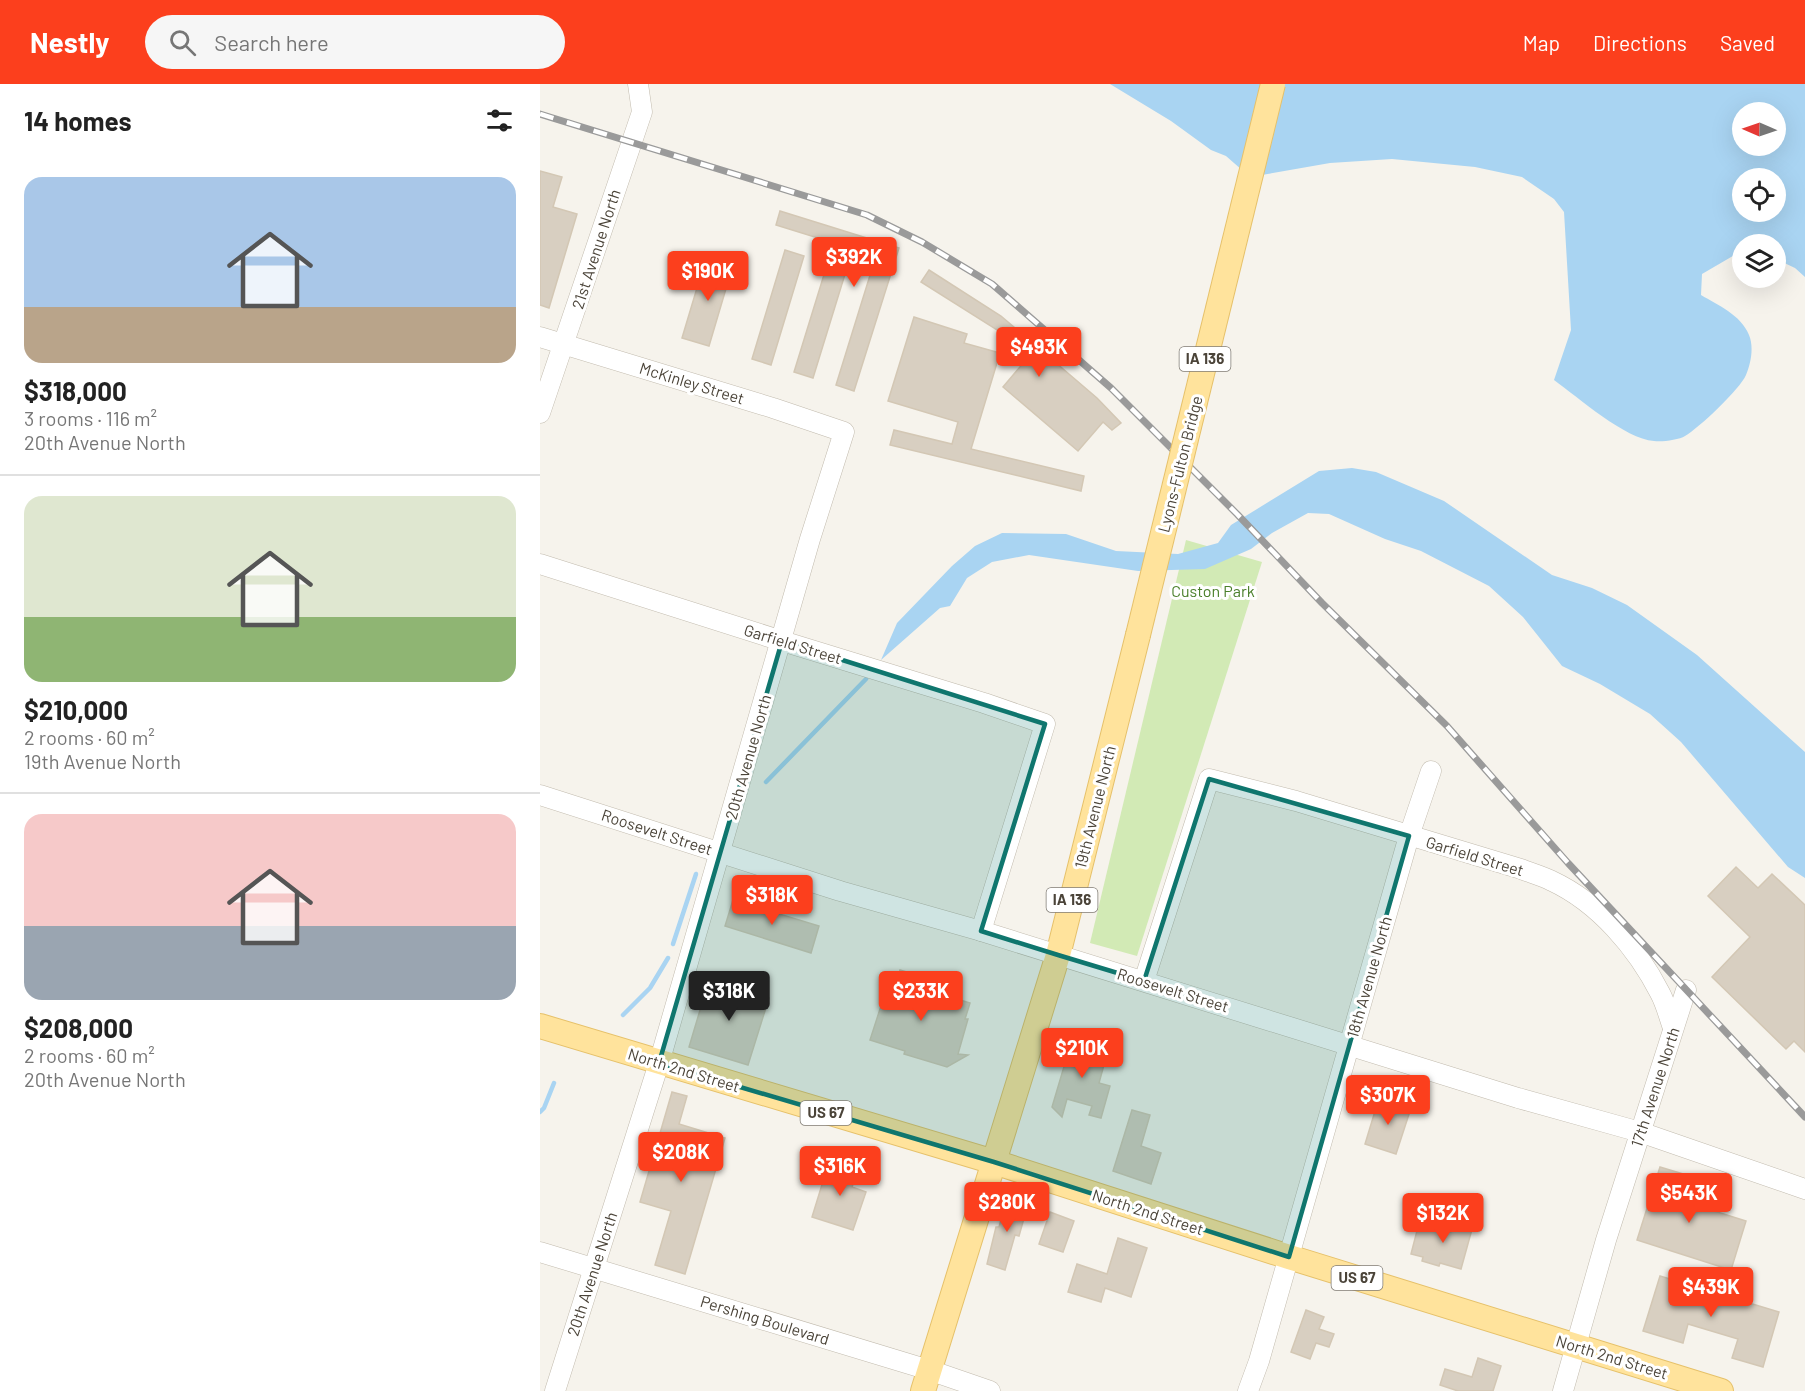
<!DOCTYPE html>
<html lang="en">
<head>
<meta charset="utf-8">
<style>
  :root { --surface:#fff; --page:#f6f6f6; --text:#222; --muted:#767676; --line:#e0e0e0; --accent:#fc3f1d }
  body { margin:0; font-family:Barlow,sans-serif; background:var(--page); color:var(--text); height:100vh; display:flex; flex-direction:column; font-size:22px; white-space:nowrap }
  * { box-sizing:border-box; margin:0 }
  p { font-size:20px; color:var(--muted) }
  .icon { flex:none; width:33px; height:33px; fill:none; stroke:currentColor; stroke-width:2; stroke-linecap:round; stroke-linejoin:round }
  .map { position:relative; flex:1; overflow:hidden }
  .drawer { display:flex; flex-direction:column; background:var(--surface); width:540px }
  .drawer>* { flex:none }
  .needle { width:39px; rotate:272deg }
  .controls { position:absolute; left:1192px; top:18px; display:grid; gap:12px }
  .controls a { display:grid; place-items:center; width:54px; height:54px; border-radius:50%; background:var(--surface); box-shadow:0 6px 24px #0002; font-size:30px }
  .price { position:absolute; translate:-50% -51px; padding:0 14px; border-radius:6px; background:var(--accent); color:#fff; font-size:20px; line-height:39px; filter:drop-shadow(0 2px 3px #0008) }
  .price::after { content:''; position:absolute; left:50%; top:36px; width:18px; height:14px; margin-left:-9px; background:inherit; clip-path:polygon(0 0,100% 0,50% 100%) }
  .price.current { background:#222; color:#fff }
  ul { padding:0; list-style:none }
  li { display:grid; align-content:center; gap:12px; height:318px; padding:0 24px }
  li+li { border-top:2px solid var(--line) }
  li span { display:grid; place-items:center; height:186px; border-radius:18px; color:#555 }
  li>.icon { margin-inline-start:auto }
  span .icon { width:108px; height:108px; fill:#fffc; stroke-width:1 }
  li b { font-size:26px }
  h2 { display:flex; justify-content:space-between; align-items:center; height:72px; padding:0 24px; font-size:26px }
  header { display:flex; align-items:center; gap:36px; box-sizing:border-box; height:84px; padding:0 30px; background:var(--accent); color:#fff }
  header strong { font-size:28px }
  nav { display:flex; gap:33px; margin-inline-start:auto; font-size:21px }
  .search { width:420px; height:54px; background:var(--page); display:flex; align-items:center; gap:15px; box-sizing:border-box; padding:0 21px; border-radius:33px; color:var(--muted); font-size:22px }
  main { display:flex; flex:1; min-height:0 }
  .map>svg:first-child { display:block }
</style>
</head>
<body>
<header>
<strong>Nestly</strong>
<div class="search"><svg class="icon" aria-label="search" viewBox="0 0 24 24"><circle cx="10" cy="10" r="6"/><path d="M15 15l6 6"/></svg>Search here</div>
<nav><a>Map</a><a>Directions</a><a>Saved</a></nav>
</header>
<main>
<section class="drawer">
<h2>14 homes<svg class="icon" aria-label="filters" viewBox="0 0 24 24"><path d="M4 7h16M4 17h16"/><circle cx="9" cy="7" r="2"/><circle cx="15" cy="17" r="2"/></svg></h2>
<ul>
<li><span style="background:linear-gradient(#a9c7e8 70%,#b9a48a 0)"><svg class="icon" aria-label="home" viewBox="0 0 24 24"><path d="M3 11l9-7 9 7M6 9v11h12V9"/></svg></span><div><b>$318,000</b><p>3 rooms · 116 m²</p><p>20th Avenue North</p></div></li>
<li><span style="background:linear-gradient(#dfe7d0 65%,#8fb573 0)"><svg class="icon" aria-label="home" viewBox="0 0 24 24"><path d="M3 11l9-7 9 7M6 9v11h12V9"/></svg></span><div><b>$210,000</b><p>2 rooms · 60 m²</p><p>19th Avenue North</p></div></li>
<li><span style="background:linear-gradient(#f6c9c9 60%,#9aa5b1 0)"><svg class="icon" aria-label="home" viewBox="0 0 24 24"><path d="M3 11l9-7 9 7M6 9v11h12V9"/></svg></span><div><b>$208,000</b><p>2 rooms · 60 m²</p><p>20th Avenue North</p></div></li>
</ul>
</section>
<div class="map">
<svg width="1265" height="1307" viewBox="0 0 1265 1307">
  <rect width="100%" height="100%" fill="#f6f3ec"/>
  <polygon fill="#d2eab5" points="646,456 722,478 597,872 550,859"/>
  <g fill="#a9d4f2" fill-rule="evenodd">
    <path d="M570,0H1265V193L1255,184L1236,175V160H1203V170L1198,169L1162,190L1161,211C1178,221 1201,231 1209,251C1214,263 1211,279 1206,291C1200,305 1159,344 1145,352C1139,356 1122,358 1114,357C1085,355 1039,314 1014,296L1031,246L1024,128L1014,115L982,93L935,83L852,75L790,79L710,93L686,72L671,66L631,37ZM1203,28H1236V62H1203ZM1203,94H1236V128H1203Z"/>
    <polygon points="812,384 836,388 904,417 1012,491 1052,504 1087,521 1157,571 1265,668 1265,794 1248,783 1141,658 1110,630 1060,600 1022,582 983,533 949,502 881,467 845,455 789,430 768,429 732,449 711,465 665,485 598,487 489,471 452,478 427,494 410,522 400,524 341,576 357,539 412,482 435,462 462,449 526,450 576,467 638,470 678,459 691,441 779,387"/>
  </g>
  <g fill="none" stroke-linecap="round" stroke-linejoin="round">
    <g stroke="#a9d4f2" stroke-width="4.5">
      <polyline points="226,698 326,595"/>
      <polyline points="133,860 156,790"/>
      <polyline points="83,931 110,904 128,874"/>
      <polyline points="0,1028 4,1024 14,999"/>
    </g>
  </g>
  <g fill="#d8cfc1" stroke="#d3c7b4" stroke-width="1.5">
    <polygon points="0,87 22,93 13,123 37,130 9,224 0,221"/>
    <polygon points="240,127 359,164 314,307 296,301 336,172 236,141"/>
    <polygon points="245,166 264,172 231,281 212,275"/>
    <polygon points="166,174 193,181 169,262 142,254"/>
    <polygon points="287,181 306,187 273,294 254,288"/>
    <polygon points="389,186 461,232 557,314 581,339 572,346 563,338 538,367 463,303 485,277 496,280 490,275 492,268 381,198"/>
    <polygon points="374,233 427,250 424,259 460,269 431,365 544,392 541,407 350,361 354,346 412,360 418,338 348,317"/>
    <polygon points="1196,783 1218,804 1232,790 1265,821 1265,968 1254,957 1246,965 1172,893 1210,853 1168,812"/>
    <polygon points="193,816 279,842 271,869 185,842"/>
    <polygon points="360,886 377,891 374,902 430,919 425,935 428,935 418,970 428,971 407,983 364,970 365,967 330,956 350,894 357,896"/>
    <polygon points="169,896 229,914 208,981 149,963"/>
    <polygon points="534,949 550,965 567,970 559,999 570,1002 561,1034 549,1031 552,1022 527,1015 522,1033 512,1023"/>
    <polygon points="132,1008 147,1012 139,1040 185,1054 145,1190 115,1181 131,1127 100,1118"/>
    <polygon points="839,1014 871,1024 856,1070 825,1060"/>
    <polygon points="592,1026 610,1031 601,1062 621,1069 611,1100 573,1087"/>
    <polygon points="304,1073 321,1078 312,1103 326,1108 313,1146 272,1133 285,1091 294,1093 298,1082 301,1083"/>
    <polygon points="1120,1083 1150,1092 1142,1117 1206,1137 1191,1186 1097,1156"/>
    <polygon points="467,1114 488,1120 479,1152 475,1151 465,1186 447,1180 456,1143 459,1143"/>
    <polygon points="510,1128 534,1137 523,1168 499,1160"/>
    <polygon points="915,1133 934,1138 921,1185 900,1179 899,1182 882,1177 883,1173 871,1170 879,1139 911,1148"/>
    <polygon points="578,1154 607,1164 591,1213 565,1204 561,1218 528,1208 537,1180 567,1190"/>
    <polygon points="1120,1192 1239,1228 1223,1283 1192,1274 1198,1255 1148,1240 1143,1259 1103,1247"/>
    <polygon points="766,1226 784,1233 779,1245 794,1250 789,1263 776,1259 770,1275 751,1268"/>
    <polygon points="938,1274 961,1282 953,1307 918,1307 900,1301 905,1285 932,1293"/>
  </g>
  <g fill="none" stroke-linecap="round" stroke-linejoin="round">
    <defs>
      <g id="minor">
        <polyline points="0,253 233,324 304,348 270,455 119,979 15,1307"/>
        <polyline points="0,329 102,28 98,0"/>
        <polyline points="0,480 242,557 444,619 505,640 441,847"/>
        <polyline points="0,711 300,807 441,847 978,1014 1100,1048 1265,1105"/>
        <path d="M604,897L669,695L756,717L981,785C991,789 1002,792 1012,797C1059,819 1097,864 1120,909C1126,920 1129,933 1133,944"/>
        <polyline points="0,1168 389,1286 450,1307"/>
        <polyline points="708,1307 719,1277 869,752 891,687"/>
        <polyline points="1023,1307 1066,1156 1146,906"/>
      </g>
      <g id="major">
        <polyline points="0,942 454,1078 749,1173 1181,1307"/>
        <polyline points="383,1307 518,871 598,551"/>
      </g>
    </defs>
    <use href="#minor" stroke="#c2bbae" stroke-width="21"/>
    <use href="#major" stroke="#e6c16a" stroke-width="26"/>
    <use href="#minor" stroke="#fff" stroke-width="20"/>
    <use href="#major" stroke="#ffe39c" stroke-width="24"/>
    <defs>
      <polyline id="rail" points="0,30 327,131 382,158 452,200 571,304 697,430 782,519 907,642 1028,779 1265,1033"/>
    </defs>
    <use href="#rail" stroke="#9a9a9a" stroke-width="7"/>
    <use href="#rail" stroke="#fff" stroke-width="4.5" stroke-dasharray="14" stroke-linecap="butt"/>
    <defs>
      <polyline id="major-bridge" points="598,551 733,0"/>
    </defs>
    <use href="#major-bridge" stroke="#e6c16a" stroke-width="26" stroke-linecap="butt"/>
    <use href="#major-bridge" stroke="#ffe39c" stroke-width="24"/>
  </g>
  <path fill="#0f766e" fill-opacity="0.2" stroke="#0f766e" stroke-width="4.5" stroke-linejoin="round" d="M242,557L505,640L441,847L518,871L604,897L669,695L869,752L749,1173L454,1078L119,979Z"/>
  <g text-anchor="middle" stroke-width="6" stroke-linejoin="round" paint-order="stroke">
    <g fill="#fff" stroke="#817c74" stroke-width="1.5">
      <rect x="639.5" y="263" width="51" height="24" rx="4.5"/>
      <rect x="506.5" y="804" width="51" height="24" rx="4.5"/>
      <rect x="260.5" y="1017" width="51" height="24" rx="4.5"/>
      <rect x="791.5" y="1182" width="51" height="24" rx="4.5"/>
    </g>
    <g font-size="15" font-weight="bold" fill="#4b4439">
      <text x="665" y="280">IA 136</text>
      <text x="532" y="821">IA 136</text>
      <text x="286" y="1034">US 67</text>
      <text x="817" y="1199">US 67</text>
    </g>
    <g font-size="16" fill="#4b4439" stroke="#fff">
      <text transform="translate(56 165) rotate(-72)" y="6">21st Avenue North</text>
      <text transform="translate(152 299) rotate(17)" y="6">McKinley Street</text>
      <text transform="translate(640 380) rotate(-76)" y="6">Lyons-Fulton Bridge</text>
      <text transform="translate(253 560) rotate(17)" y="6">Garfield Street</text>
      <text transform="translate(208 673) rotate(-74)" y="6">20th Avenue North</text>
      <text transform="translate(555 723) rotate(-76)" y="6">19th Avenue North</text>
      <text transform="translate(117 748) rotate(18)" y="6">Roosevelt Street</text>
      <text transform="translate(935 772) rotate(17)" y="6">Garfield Street</text>
      <text transform="translate(829 893) rotate(-74)" y="6">18th Avenue North</text>
      <text transform="translate(633 906) rotate(17)" y="6">Roosevelt Street</text>
      <text transform="translate(144 986) rotate(17)" y="6">North 2nd Street</text>
      <text transform="translate(1115 1003) rotate(-72)" y="6">17th Avenue North</text>
      <text transform="translate(608 1128) rotate(18)" y="6">North 2nd Street</text>
      <text transform="translate(52 1190) rotate(-72)" y="6">20th Avenue North</text>
      <text transform="translate(225 1236) rotate(17)" y="6">Pershing Boulevard</text>
      <text transform="translate(1072 1273) rotate(17)" y="6">North 2nd Street</text>
    </g>
    <g font-size="16" fill="#4a7f2a" stroke="#fff">
      <text x="673" y="513">Custon Park</text>
    </g>
  </g>
</svg>
<div class="controls">
<a><svg class="needle" viewBox="-14 -14 28 28"><path d="M0-13l5 13h-10z" fill="#e53935"/><path d="M0 13l5-13h-10z" fill="#767676"/></svg></a>
<a><svg class="icon" aria-label="locate" viewBox="0 0 24 24"><circle cx="12" cy="12" r="6"/><path d="M12 2v4M12 18v4M2 12h4M18 12h4"/></svg></a>
<a><svg class="icon" aria-label="layers" viewBox="0 0 24 24"><path d="M12 4l9 5-9 5-9-5zM3 14l9 5 9-5"/></svg></a>
</div>
<b class="price" style="left:314px;top:204px">$392K</b>
<b class="price" style="left:168px;top:218px">$190K</b>
<b class="price" style="left:499px;top:294px">$493K</b>
<b class="price" style="left:232px;top:842px">$318K</b>
<b class="price current" style="left:189px;top:938px">$318K</b>
<b class="price" style="left:381px;top:938px">$233K</b>
<b class="price" style="left:542px;top:995px">$210K</b>
<b class="price" style="left:848px;top:1042px">$307K</b>
<b class="price" style="left:141px;top:1099px">$208K</b>
<b class="price" style="left:300px;top:1113px">$316K</b>
<b class="price" style="left:1149px;top:1140px">$543K</b>
<b class="price" style="left:467px;top:1149px">$280K</b>
<b class="price" style="left:903px;top:1160px">$132K</b>
<b class="price" style="left:1171px;top:1234px">$439K</b>
</div>
</main>
</body>
</html>
